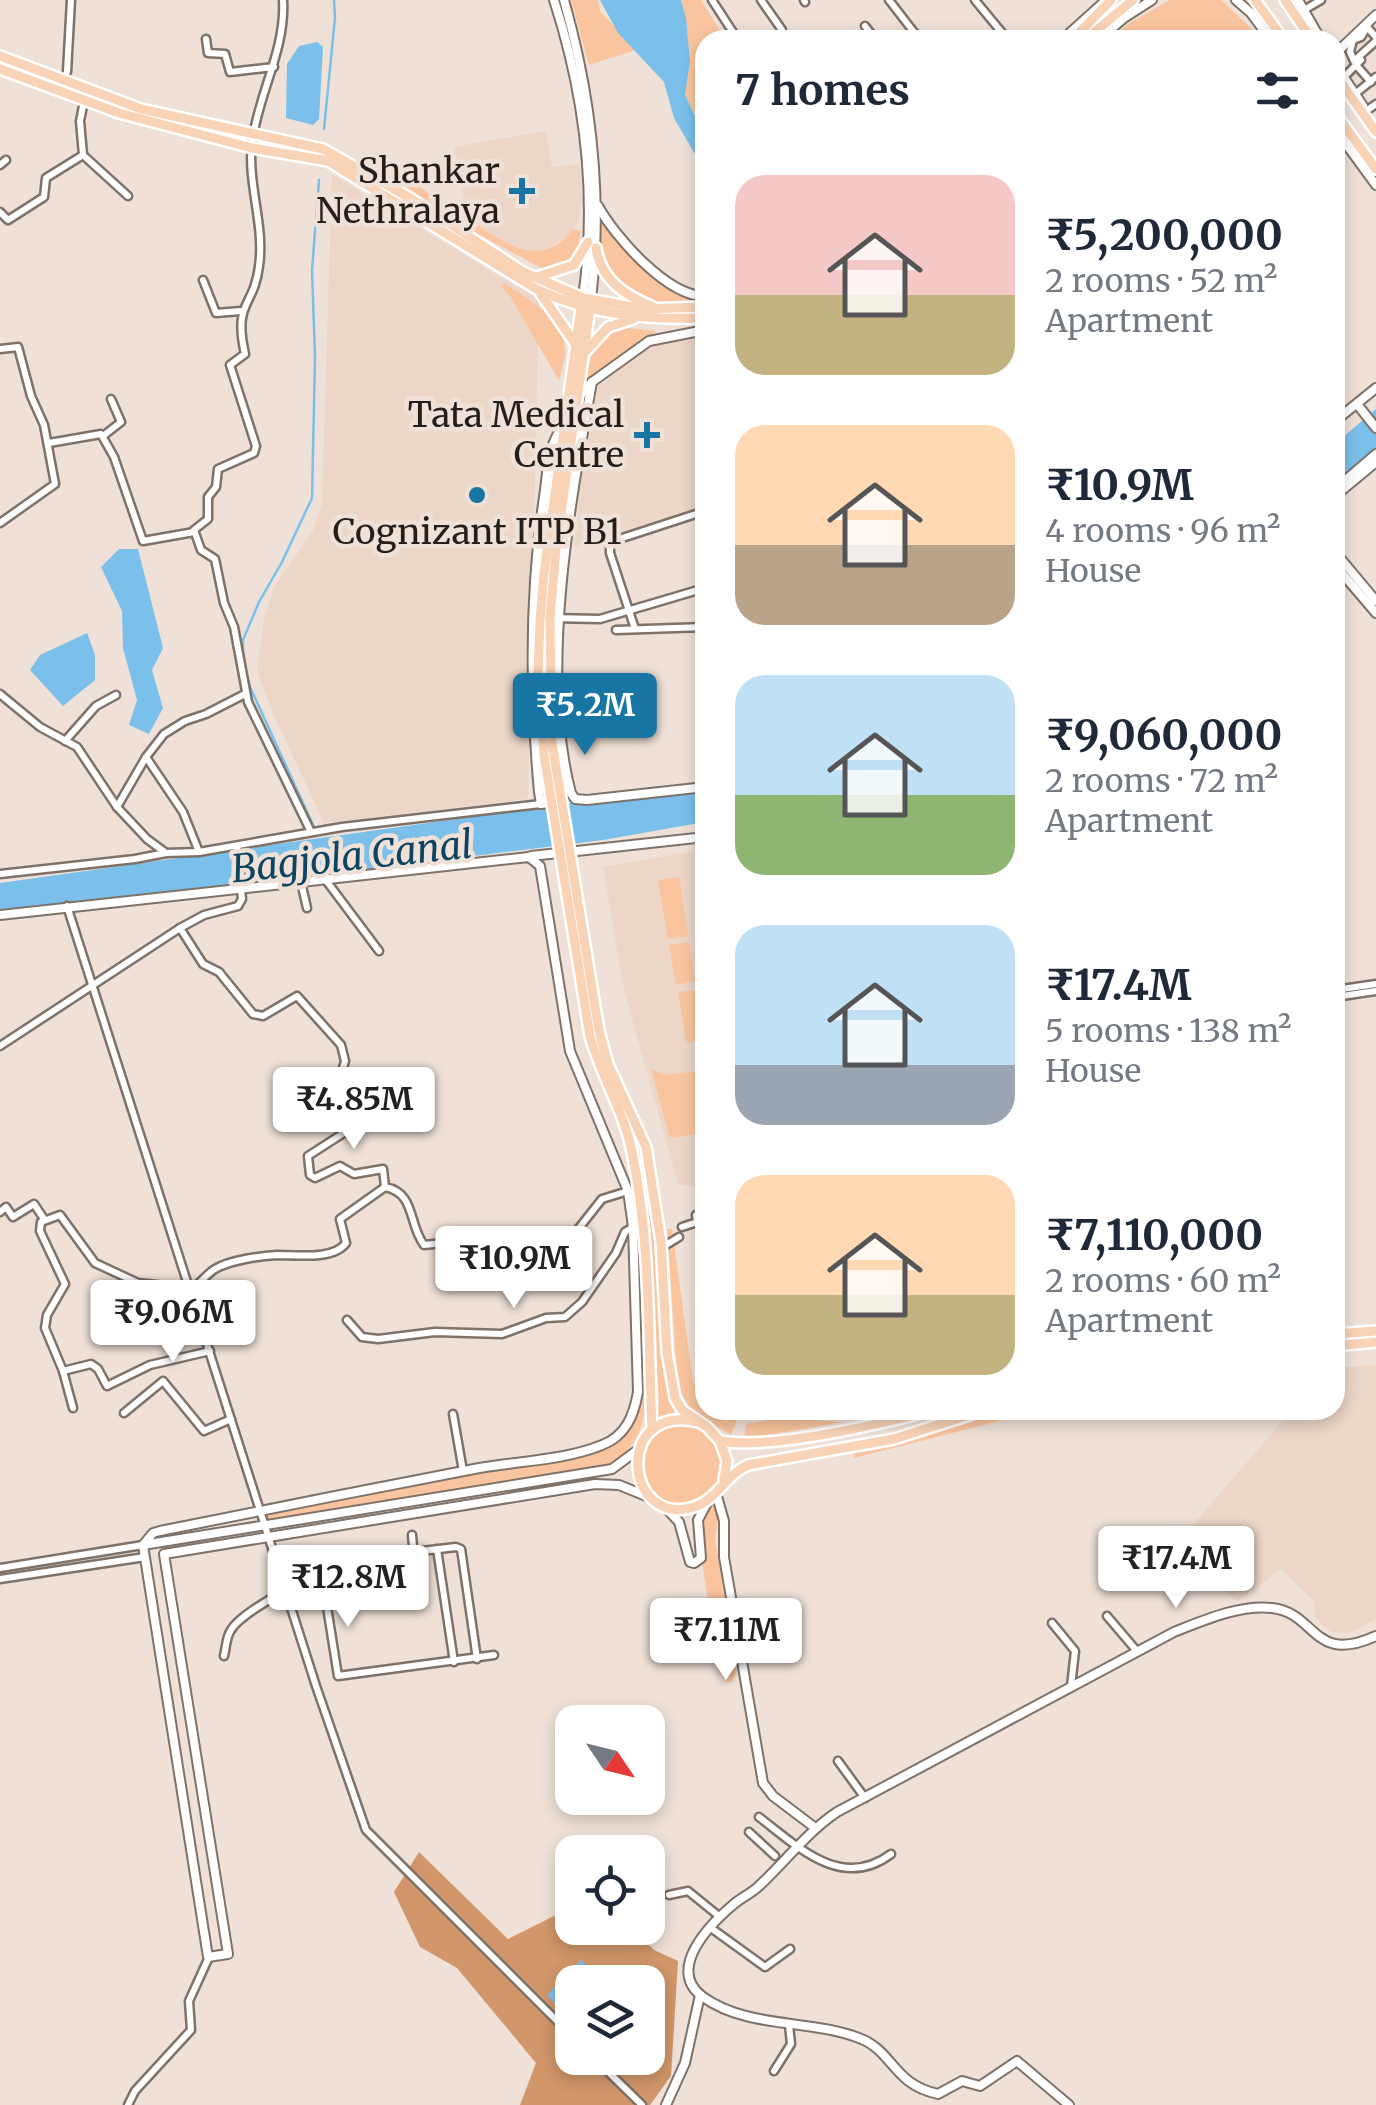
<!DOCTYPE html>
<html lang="en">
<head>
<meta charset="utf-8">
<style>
  :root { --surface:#fff; --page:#f2f2f3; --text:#1f2937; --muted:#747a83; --accent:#1976a4 }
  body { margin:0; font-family:Merriweather,serif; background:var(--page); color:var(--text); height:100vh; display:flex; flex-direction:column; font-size:38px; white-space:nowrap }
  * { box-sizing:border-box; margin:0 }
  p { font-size:32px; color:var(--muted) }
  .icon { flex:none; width:55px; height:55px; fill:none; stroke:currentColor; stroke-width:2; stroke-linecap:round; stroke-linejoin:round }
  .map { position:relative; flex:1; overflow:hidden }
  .drawer { position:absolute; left:695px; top:30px; width:650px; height:1390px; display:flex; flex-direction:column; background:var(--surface); border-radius:30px; box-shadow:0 5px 15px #0003 }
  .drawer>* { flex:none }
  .needle { width:65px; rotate:125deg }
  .tools { position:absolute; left:555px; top:1705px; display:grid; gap:20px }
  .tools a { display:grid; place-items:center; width:110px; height:110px; border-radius:20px; background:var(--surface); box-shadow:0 5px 15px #0003; font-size:50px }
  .price { position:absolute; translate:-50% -85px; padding:0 22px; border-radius:10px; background:#fff; color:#222; font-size:32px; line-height:65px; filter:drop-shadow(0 2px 5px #0008) }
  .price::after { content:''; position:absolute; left:50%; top:60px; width:30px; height:22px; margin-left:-15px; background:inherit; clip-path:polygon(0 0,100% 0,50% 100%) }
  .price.selected { background:var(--accent); color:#fff }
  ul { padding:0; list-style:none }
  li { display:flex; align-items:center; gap:30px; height:250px; padding:0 40px }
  li span { display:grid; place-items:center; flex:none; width:280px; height:200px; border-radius:30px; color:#555 }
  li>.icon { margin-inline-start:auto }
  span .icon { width:120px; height:120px; fill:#fffc; stroke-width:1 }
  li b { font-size:42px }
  h2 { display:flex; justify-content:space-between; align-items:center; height:120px; padding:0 40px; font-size:42px }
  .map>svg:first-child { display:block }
</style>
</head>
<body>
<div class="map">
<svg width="1376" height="2105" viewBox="0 0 1376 2105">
  <rect width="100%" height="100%" fill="#efe1d7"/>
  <g fill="#ebd6c7">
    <polygon points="546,131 552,167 580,164 582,199 578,222 568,236 544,251 529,253 507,244 468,219 454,147"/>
    <polygon points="332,174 518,288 539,291 528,799 324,823 274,715 257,671 264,620 274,587 313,531 322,503"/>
    <polygon points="705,338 705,506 574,547 581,482 598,388 647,346"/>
    <polygon points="705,849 705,1188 678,1184 624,990 603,867"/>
    <polygon points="1376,1365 1376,1619 1349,1633 1331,1632 1315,1617 1314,1601 1281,1569 1237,1602 1205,1573 1174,1553 1203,1513 1292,1410 1335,1410 1335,1368"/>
  </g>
  <g fill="#fac59e">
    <polygon points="571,0 598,0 600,11 636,50 589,65"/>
    <polygon points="678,0 701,0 726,40 705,40 705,137 685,95 690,61 686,19"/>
    <polygon points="1170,0 1221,0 1258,35 1251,40 1109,40 1128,24"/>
    <polygon points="376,158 465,217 461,224 371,165"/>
    <path d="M602,222L662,286L692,301C682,302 670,305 659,304C614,299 598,261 602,222Z"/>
    <path d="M474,223C509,245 540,271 573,229L581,231L577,253L570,261L549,269L541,268L469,229Z"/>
    <path d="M504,284C527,297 564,319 565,349C566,359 561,371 559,381L510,296L500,286Z"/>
    <path d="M629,328L656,331L587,382C589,351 597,335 629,328Z"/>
    <polygon points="679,877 688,936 668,939 658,880"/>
    <polygon points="689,942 695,981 676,985 669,945"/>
    <polygon points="705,989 705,1040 686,1043 678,992"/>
    <polygon points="651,1069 664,1075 697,1071 702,1133 670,1138"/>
    <path d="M653,1213C658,1259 655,1378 677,1411L656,1419L659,1401L645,1214Z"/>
    <polygon points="667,1229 672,1229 693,1382 705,1401 705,1410 713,1410 737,1421 731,1435 691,1410 678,1387"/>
    <path d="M641,1338L644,1339C646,1385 656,1434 612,1464L266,1520V1515L477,1471L592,1452L622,1434L634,1420L640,1403Z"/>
    <polygon points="1000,1410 1043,1410 854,1458 854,1451 889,1446"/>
    <polygon points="782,1418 843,1422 744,1439 746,1424"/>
    <circle cx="682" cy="1464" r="41"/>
    <path d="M716,1502L719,1514L715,1538L736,1673L732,1682H726C717,1636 698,1575 702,1528C703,1517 709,1509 716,1502Z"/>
  </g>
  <path fill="#d1966a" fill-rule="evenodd" d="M419,1852L508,1939L572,1907V1928H632L654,1950L678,1961L671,2076L650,2105H520L536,2063L457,1968L420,1947L394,1892ZM572,1982H648V2058H572Z"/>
  <g fill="#7bc0ea">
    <polygon points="600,0 681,0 686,18 690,61 685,95 705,137 705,165 699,161 674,118 664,82 618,33"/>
    <polygon points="317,42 323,47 319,119 313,125 286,118 287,64 299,46"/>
    <polygon points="1376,409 1376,451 1335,486 1335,444"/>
    <polygon points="119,549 138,549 163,648 152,670 163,708 149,734 129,725 137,700 123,648 122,611 101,567"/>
    <polygon points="87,633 95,655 95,680 63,706 30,670 40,655"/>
    <polygon points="705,784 705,822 603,840 0,915 0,883"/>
    <polygon points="581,1960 602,1982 572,1982 572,2022 547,1995"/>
  </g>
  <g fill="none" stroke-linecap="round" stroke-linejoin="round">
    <g stroke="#7bc0ea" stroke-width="2.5">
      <polyline points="324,129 335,18 334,0"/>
      <polyline points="243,657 243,640 259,602 282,562 312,498 315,357 312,270 319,180"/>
      <polyline points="244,665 250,687 314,827"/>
    </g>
    <defs>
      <g id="street">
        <path d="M283,0C286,50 258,94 252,143C247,184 265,225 259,266C254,308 233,301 245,354L230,365L256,446L254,453L218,469L216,487L208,497V519L194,530L201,550L215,559L224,603L234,627L248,702L311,832"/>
        <polyline points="712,0 738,40"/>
        <polyline points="761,0 782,30"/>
        <polyline points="804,0 805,2"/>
        <polyline points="889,0 920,40"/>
        <polyline points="975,0 1008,40"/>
        <polyline points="1304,10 1321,0"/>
        <polyline points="865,26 876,40"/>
        <polyline points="1376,37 1367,27 1361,37 1353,40 1350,52 1354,61 1376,41"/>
        <polyline points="206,39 208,53 225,54 230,72 274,67"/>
        <polyline points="1356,65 1371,82"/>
        <polyline points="67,72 71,0"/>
        <polyline points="1344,77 1361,60"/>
        <polyline points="1355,94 1376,77"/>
        <polyline points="1366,111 1376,104"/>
        <polyline points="83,155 128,196"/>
        <polyline points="0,165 6,160"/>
        <polyline points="0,212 8,220 44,197 46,178 83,155 80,121 84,101"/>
        <polyline points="203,280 216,313 241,311"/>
        <polyline points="0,349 18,347 31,396 44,425 55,484 0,523"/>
        <polyline points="103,436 121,422 111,399"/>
        <polyline points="49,443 101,434 114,457 143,541 194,532"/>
        <polyline points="550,618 600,619 705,588"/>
        <polyline points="635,629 610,553 610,542 705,511"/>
        <polyline points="616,630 705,627"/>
        <polyline points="0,694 40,727 77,747 117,807 147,839 166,853"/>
        <polyline points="65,741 96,706 116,695"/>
        <polyline points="146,757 183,812 199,852"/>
        <polyline points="117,807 146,757 164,734 185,721 206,714 245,694"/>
        <polyline points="0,874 135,859 166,853 199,852 342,827 541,804"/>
        <polyline points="325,879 379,951"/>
        <polyline points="301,882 307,908"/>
        <polyline points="67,906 316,1686 366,1830 572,2036"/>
        <path d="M180,928L203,964L219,972L253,1014L263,1016L297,996L341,1045L345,1061L339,1081L359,1119L353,1127L308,1156L310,1175L315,1178L340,1166L354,1174L383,1169L385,1187C416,1193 408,1224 424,1245L472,1240C486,1248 485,1266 498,1274L518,1265L534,1251L568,1242L602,1199L628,1191"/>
        <polyline points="1335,990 1376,984"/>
        <polyline points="1335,997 1376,991"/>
        <polyline points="0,1046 180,928 204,915 238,906 242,899 237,847"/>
        <polyline points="0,1212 6,1207 13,1217 34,1204 44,1219"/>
        <polyline points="697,1222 696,1215 705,1209"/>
        <polyline points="682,1227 697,1222 705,1230"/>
        <polyline points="661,1248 679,1237"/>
        <path d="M190,1290C201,1284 205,1275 215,1269C230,1260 260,1256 277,1255C297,1255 334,1260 346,1243L340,1219L385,1187"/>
        <polyline points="195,1305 165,1286 138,1283 95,1263 60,1215 41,1222 40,1231 65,1284 47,1315 45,1328 63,1371 91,1364 98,1369 107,1386 150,1365 210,1351"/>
        <polyline points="347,1320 362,1337 378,1339 435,1332 502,1334 546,1318 565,1317 582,1302 616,1253 625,1232 633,1227"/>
        <polyline points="63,1371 73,1408"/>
        <polyline points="124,1413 163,1381 204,1431 231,1419"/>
        <polyline points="453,1414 463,1471"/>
        <polyline points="412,1535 417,1590 333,1603 327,1607 338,1676 494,1655"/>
        <polyline points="437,1549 454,1662"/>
        <polyline points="413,1552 456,1547 461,1549 477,1659"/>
        <polyline points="0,1568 143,1545"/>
        <polyline points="0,1579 145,1557"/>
        <polyline points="1107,1616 1136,1650"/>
        <polyline points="1052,1623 1075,1651 1071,1686"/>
        <path d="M224,1656C226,1648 226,1637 231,1630C239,1616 272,1598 286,1590"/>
        <polyline points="838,1761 865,1798"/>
        <path d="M759,1817C798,1847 842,1891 891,1854"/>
        <polyline points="749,1832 775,1856"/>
        <polyline points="669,1895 688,1891 720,1917"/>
        <polyline points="711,1928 765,1967 790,1949"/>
        <polyline points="594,2058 642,2105"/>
        <polyline points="774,2071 791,2044 789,2025"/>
        <polyline points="128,2105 135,2091 191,2030 189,2001 209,1957"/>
      </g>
      <g id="secondary">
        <path d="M554,0C585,96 597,198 583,298"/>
        <path d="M564,0C592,98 603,198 591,300"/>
        <polyline points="1236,0 1251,13 1271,40"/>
        <polyline points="1298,0 1321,40"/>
        <polyline points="1062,40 1103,3"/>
        <polyline points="1098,40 1124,18 1152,0"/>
        <polyline points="1335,54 1376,15"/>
        <polyline points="1335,64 1363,106"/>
        <polyline points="1335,129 1376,185"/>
        <path d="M598,206C615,237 668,297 705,296"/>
        <path d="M592,382C570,504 539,672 571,793L575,799L587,800L705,787"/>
        <polyline points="577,399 592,382 649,341 705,330"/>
        <polyline points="1357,404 1376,428"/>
        <polyline points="1335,421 1376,388"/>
        <polyline points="1335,489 1376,454"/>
        <polyline points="1335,496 1376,462"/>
        <polyline points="1335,552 1376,601"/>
        <polyline points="1335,565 1376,613"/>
        <path d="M556,802L541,804L539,792C530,693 529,595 544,497C548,471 547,444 565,424"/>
        <polyline points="531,856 705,837"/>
        <path d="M0,915L529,857L540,866L570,1051L628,1191L633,1227L638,1392C634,1415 626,1436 602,1445C563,1461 515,1461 474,1469C369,1489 265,1510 160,1531L153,1533L143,1545"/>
        <polyline points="639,1449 612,1469 143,1545 208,1957 228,1954 164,1554 595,1484 619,1485 651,1498"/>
        <polyline points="716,1493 724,1521 724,1557 763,1783 773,1796 814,1827"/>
        <polyline points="665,1507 679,1522 690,1562 694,1563 701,1558 698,1520 708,1501"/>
        <polyline points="666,2105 685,2063 700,1995"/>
        <path d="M1069,2105L1017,2061L980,2086L962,2081L938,2094C892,2084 894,2051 859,2038C810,2019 748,2029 703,1997C665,1970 710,1924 734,1904C742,1897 752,1893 759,1886C786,1861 806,1833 837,1812L1174,1632C1202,1621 1240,1604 1272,1608C1317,1613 1312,1665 1376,1636"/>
      </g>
      <g id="primary">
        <polyline points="1255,0 1284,40"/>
        <polyline points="1285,0 1312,40"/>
        <polyline points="1072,40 1111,0"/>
        <polyline points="1085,40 1133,0"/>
        <polyline points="0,56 141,109 323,149 410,198 523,272 583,298 643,309 705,307"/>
        <path d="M0,69L119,113L252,148L328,161L538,290C596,315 643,320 705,318"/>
        <polyline points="1335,74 1376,132"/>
        <polyline points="1335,113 1376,169"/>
        <path d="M596,248C601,280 624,295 653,307"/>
        <polyline points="537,277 574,265 588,242"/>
        <polyline points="541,294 574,342"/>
        <polyline points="586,351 608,327 633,319"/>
        <polyline points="550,618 556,549 590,307"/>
        <polyline points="540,622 544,573 582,301"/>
        <polyline points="599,1031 608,1064 646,1147 661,1242 667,1352 675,1398 682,1410 707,1427 720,1441 727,1461 724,1480"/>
        <path d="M590,1036C601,1076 624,1111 632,1152C651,1243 648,1338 652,1430"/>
        <polyline points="1335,1334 1376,1331"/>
        <polyline points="1335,1346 1376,1342"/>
        <path d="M698,1422C613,1402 624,1529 694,1507C717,1500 725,1475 748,1465L894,1439L985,1410"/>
        <path d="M720,1441C774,1450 880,1424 934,1410"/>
      </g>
    </defs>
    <use href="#street" stroke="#7f7269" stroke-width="11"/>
    <use href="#secondary" stroke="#7f7269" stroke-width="12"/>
    <use href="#primary" stroke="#fff" stroke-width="14"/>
    <use href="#street" stroke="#fff" stroke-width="6"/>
    <use href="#secondary" stroke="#fff" stroke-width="8"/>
    <use href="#primary" stroke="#f9d3b6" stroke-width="9"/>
    <defs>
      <g id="primary-bridge">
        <polyline points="550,621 552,743 599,1031"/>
        <polyline points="540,622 538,674 544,755 590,1036"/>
      </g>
    </defs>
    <use href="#primary-bridge" stroke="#fff" stroke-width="14" stroke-linecap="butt"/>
    <use href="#primary-bridge" stroke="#f9d3b6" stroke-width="9"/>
  </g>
  <g fill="#1976a4" stroke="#efe1d7" stroke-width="4">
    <path d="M517 176h10v10h10v10h-10v10h-10v-10h-10v-10h10z"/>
    <path d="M642 420h10v10h10v10h-10v10h-10v-10h-10v-10h10z"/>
    <circle cx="477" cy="495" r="10"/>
  </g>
  <g text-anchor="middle" stroke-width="9" stroke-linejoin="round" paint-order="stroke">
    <g font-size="35" fill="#251f1c" stroke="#efe1d7" text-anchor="end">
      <text x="500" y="183">Shankar<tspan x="500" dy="40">Nethralaya</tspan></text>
      <text x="624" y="427">Tata Medical<tspan x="624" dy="40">Centre</tspan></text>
      <text x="477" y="544" text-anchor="middle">Cognizant ITP B1</text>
    </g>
    <g font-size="38" font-style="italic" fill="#0c4461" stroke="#efe1d7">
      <text transform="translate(352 857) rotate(-6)" y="13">Bagjola Canal</text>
    </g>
  </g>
</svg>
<div class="tools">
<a><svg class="needle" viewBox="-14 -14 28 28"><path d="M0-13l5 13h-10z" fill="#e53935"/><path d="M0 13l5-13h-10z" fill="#747a83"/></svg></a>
<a><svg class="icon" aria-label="locate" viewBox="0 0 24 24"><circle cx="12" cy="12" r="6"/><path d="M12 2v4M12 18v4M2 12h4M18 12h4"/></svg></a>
<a><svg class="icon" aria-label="layers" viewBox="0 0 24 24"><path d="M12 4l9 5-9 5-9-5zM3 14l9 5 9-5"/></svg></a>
</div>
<b class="price selected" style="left:585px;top:758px">₹5.2M</b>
<b class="price" style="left:354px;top:1152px">₹4.85M</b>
<b class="price" style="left:514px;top:1311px">₹10.9M</b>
<b class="price" style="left:173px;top:1365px">₹9.06M</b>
<b class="price" style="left:1176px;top:1611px">₹17.4M</b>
<b class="price" style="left:348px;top:1630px">₹12.8M</b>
<b class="price" style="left:726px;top:1683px">₹7.11M</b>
<section class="drawer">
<h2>7 homes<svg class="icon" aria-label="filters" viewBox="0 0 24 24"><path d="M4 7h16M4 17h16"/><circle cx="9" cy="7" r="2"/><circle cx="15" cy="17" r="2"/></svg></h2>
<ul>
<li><span style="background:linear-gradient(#f6c9c9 60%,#c2b280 0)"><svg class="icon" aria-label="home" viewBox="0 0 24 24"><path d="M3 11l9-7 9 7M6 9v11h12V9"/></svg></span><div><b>₹5,200,000</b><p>2 rooms · 52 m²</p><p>Apartment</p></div></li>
<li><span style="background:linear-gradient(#ffd9b3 60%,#b9a48a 0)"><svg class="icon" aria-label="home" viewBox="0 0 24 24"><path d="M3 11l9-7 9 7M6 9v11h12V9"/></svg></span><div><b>₹10.9M</b><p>4 rooms · 96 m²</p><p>House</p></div></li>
<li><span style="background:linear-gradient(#bfe0f5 60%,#8fb573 0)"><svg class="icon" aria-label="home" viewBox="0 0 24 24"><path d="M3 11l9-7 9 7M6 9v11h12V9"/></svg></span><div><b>₹9,060,000</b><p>2 rooms · 72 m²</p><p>Apartment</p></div></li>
<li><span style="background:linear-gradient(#bfe0f5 70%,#9aa5b1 0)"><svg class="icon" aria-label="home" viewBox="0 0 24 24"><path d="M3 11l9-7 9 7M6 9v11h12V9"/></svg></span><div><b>₹17.4M</b><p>5 rooms · 138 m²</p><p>House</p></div></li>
<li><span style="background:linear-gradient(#ffd9b3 60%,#c2b280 0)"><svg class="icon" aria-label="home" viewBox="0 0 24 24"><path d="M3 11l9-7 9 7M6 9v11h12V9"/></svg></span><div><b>₹7,110,000</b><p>2 rooms · 60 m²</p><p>Apartment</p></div></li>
</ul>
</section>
</div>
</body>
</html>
